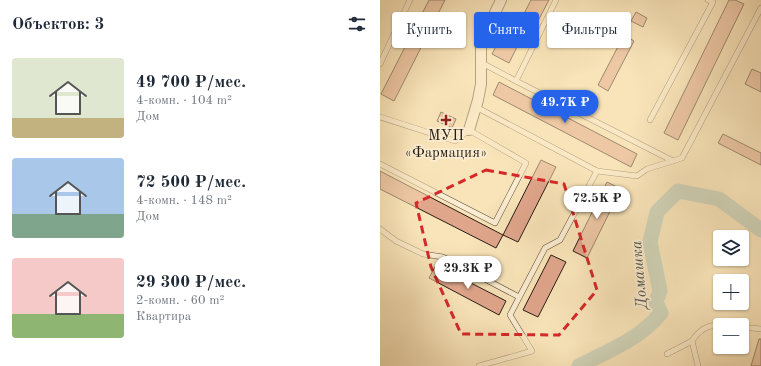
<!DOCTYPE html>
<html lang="ru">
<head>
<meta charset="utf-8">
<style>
  :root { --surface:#fff; --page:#f6f6f7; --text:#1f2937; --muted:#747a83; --accent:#2563eb }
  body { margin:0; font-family:"Old Standard TT",serif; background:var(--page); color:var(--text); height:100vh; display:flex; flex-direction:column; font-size:15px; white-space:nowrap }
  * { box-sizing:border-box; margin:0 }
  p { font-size:13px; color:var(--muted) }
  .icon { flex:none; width:22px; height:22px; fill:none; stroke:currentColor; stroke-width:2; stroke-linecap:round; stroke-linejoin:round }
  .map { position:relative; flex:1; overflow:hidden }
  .sheet { display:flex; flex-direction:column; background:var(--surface); width:380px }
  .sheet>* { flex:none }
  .hud { position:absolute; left:12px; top:12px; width:309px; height:36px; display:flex; gap:8px }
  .fabs { position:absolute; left:333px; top:230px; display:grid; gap:8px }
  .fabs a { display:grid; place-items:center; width:36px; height:36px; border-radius:4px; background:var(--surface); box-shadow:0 1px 3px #0004; font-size:20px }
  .price { position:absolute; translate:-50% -34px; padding:0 9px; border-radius:14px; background:#fff; color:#222; font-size:13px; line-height:26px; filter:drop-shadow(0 1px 2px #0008) }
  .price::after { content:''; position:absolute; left:50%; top:24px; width:12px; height:9px; margin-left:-6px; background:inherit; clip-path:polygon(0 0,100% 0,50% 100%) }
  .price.on { background:var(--accent); color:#fff }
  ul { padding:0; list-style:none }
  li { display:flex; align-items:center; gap:12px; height:100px; padding:0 12px }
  li span { display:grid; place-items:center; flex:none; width:112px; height:80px; border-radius:4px; color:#555 }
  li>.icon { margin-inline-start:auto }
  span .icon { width:48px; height:48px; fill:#fffc; stroke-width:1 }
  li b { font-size:17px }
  h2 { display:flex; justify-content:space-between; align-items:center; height:48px; padding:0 12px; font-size:17px }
  .tag { padding:0 14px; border-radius:4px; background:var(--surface); box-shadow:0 1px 3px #0004; font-size:14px; line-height:36px }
  .tag.on { background:var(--accent); color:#fff }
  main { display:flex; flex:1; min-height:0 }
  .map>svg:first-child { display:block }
</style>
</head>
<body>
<main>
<section class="sheet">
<h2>Объектов: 3<svg class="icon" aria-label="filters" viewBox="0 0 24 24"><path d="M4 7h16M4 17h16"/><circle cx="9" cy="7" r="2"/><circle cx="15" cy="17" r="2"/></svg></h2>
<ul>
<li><span style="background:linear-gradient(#dfe7d0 75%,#c2b280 0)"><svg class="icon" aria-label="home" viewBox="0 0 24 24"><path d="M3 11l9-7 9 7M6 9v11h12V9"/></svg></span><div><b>49 700 ₽/мес.</b><p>4-комн. · 104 m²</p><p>Дом</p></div></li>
<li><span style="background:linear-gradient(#a9c7e8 70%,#7fa58c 0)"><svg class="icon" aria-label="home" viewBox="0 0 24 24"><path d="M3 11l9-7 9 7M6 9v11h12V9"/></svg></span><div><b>72 500 ₽/мес.</b><p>4-комн. · 148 m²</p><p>Дом</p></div></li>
<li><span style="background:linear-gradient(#f6c9c9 70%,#8fb573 0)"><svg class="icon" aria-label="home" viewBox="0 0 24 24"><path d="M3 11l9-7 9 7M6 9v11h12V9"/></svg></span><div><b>29 300 ₽/мес.</b><p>2-комн. · 60 m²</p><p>Квартира</p></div></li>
</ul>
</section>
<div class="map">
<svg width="381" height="366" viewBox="0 0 381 366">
  <rect width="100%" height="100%" fill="#f9e4b9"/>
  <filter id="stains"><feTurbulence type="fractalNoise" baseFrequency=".005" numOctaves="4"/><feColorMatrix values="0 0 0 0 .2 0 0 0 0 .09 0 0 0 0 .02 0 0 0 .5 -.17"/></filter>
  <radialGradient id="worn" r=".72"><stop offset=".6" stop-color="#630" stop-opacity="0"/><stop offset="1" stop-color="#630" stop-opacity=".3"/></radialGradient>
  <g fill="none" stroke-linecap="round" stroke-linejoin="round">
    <path stroke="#9fbeb5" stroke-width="15" d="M199,366C228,351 260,339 281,313L276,302L280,291L270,242L277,212L298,191L339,199L381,230"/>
  </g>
  <g fill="#e0a68c" stroke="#281c11">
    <polygon points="49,0 65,0 14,101 1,94"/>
    <polygon points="151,0 169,0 149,38 143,35 129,63 112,54 124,31 133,35"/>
    <polygon points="349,0 355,0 364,4 298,140 284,133"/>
    <polygon points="256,12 267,18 263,27 251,21"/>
    <polygon points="244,35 254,41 228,91 218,85"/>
    <polygon points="372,69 381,73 381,92 365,84"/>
    <polygon points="119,82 257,154 251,167 113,95"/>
    <polygon points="61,112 76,119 72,128 57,121"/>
    <polygon points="343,134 381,153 381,165 338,143"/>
    <polygon points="161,160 176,167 138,242 123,235"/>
    <polygon points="0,171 123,235 116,248 0,189"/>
    <polygon points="227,182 241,189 207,258 193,251"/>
    <polygon points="171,255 186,262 158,317 143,310"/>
    <polygon points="56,265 126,301 119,315 49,278"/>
    <polygon points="379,339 381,339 381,366 371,366"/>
  </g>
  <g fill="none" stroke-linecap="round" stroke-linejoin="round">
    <defs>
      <g id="service">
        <polyline points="176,0 136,81 293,161"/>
        <polyline points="102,63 136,81"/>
        <polyline points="0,64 30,0"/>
        <polyline points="96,107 217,171 180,240 165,248 130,315 152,351 99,366"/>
        <polyline points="0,117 75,141 89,130 146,163 115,223 0,164"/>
        <polyline points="270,120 333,2 328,0"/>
        <polyline points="217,171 257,176 267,169 302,158 381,8"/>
        <polyline points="0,229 16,241 43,254 63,257 139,297"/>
        <polyline points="362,327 381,329"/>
        <polyline points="287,354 312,341"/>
        <path d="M318,366L312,341C319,330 328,324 341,325"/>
      </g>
      <polyline id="minor" points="89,130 98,100 101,84 101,48 105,34 121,0"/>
    </defs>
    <use href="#service" stroke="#5c4e3b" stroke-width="6"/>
    <use href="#minor" stroke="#5c4e3b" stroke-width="12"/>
    <use href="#service" stroke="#fbedd2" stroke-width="5"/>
    <use href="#minor" stroke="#fbedd2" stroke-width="10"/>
  </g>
  <path d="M0 0H381V366H0ZM106,170L184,184L217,290L179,335L81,334L51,267L36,203Z" fill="#f9e4b9" fill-opacity=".55" fill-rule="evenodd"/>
  <path fill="none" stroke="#d62828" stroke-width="3" stroke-dasharray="8 5" stroke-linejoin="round" d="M106,170L184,184L217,290L179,335L81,334L51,267L36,203Z"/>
  <path fill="#8f2418" stroke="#fbedd2" stroke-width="1.5" d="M64 114h4v4h4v4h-4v4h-4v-4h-4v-4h4z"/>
  <g text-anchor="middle" stroke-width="3.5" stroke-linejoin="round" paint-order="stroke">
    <g font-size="15" fill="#281c11" stroke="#fbedd2">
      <text x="66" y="140">МУП<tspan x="66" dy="17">«Фармация»</tspan></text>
    </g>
    <g font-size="16" font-style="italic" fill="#52554a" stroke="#fbedd2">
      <text transform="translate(258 275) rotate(-95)" y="6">Домашка</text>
    </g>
  </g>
  <rect width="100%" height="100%" filter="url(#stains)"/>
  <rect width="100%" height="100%" fill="url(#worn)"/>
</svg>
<div class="fabs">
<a><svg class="icon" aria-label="layers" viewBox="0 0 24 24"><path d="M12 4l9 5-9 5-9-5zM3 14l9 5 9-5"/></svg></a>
<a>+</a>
<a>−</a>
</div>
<b class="price on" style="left:185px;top:124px">49.7K ₽</b>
<b class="price" style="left:217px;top:220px">72.5K ₽</b>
<b class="price" style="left:88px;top:290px">29.3K ₽</b>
<div class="hud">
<a class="tag">Купить</a>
<a class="tag on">Снять</a>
<a class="tag">Фильтры</a>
</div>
</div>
</main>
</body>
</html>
